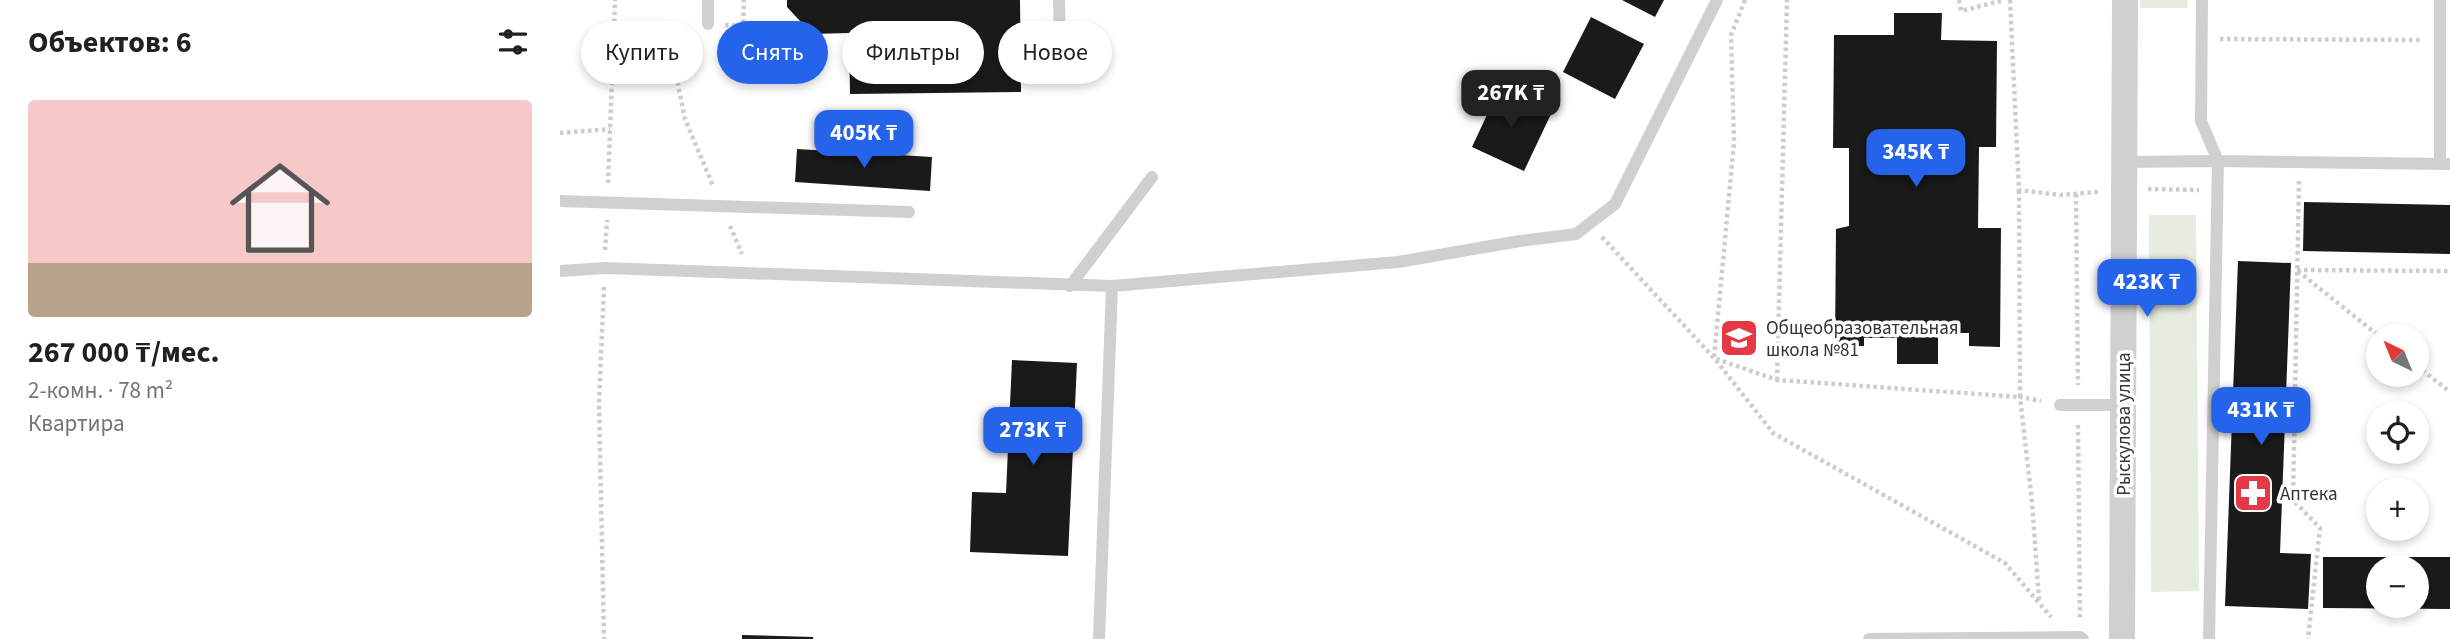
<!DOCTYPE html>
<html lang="ru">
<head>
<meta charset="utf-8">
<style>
  :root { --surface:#fff; --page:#f6f6f6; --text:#202124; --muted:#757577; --line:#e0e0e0; --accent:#2563eb }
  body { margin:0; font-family:"Source Sans 3",sans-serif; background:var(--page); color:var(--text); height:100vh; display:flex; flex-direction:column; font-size:26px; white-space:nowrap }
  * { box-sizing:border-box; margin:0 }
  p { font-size:23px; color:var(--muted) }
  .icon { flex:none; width:38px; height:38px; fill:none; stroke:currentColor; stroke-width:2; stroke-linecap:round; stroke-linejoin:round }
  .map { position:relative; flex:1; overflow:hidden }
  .drawer { display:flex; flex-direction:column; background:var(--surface); width:560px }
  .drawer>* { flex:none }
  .hud { position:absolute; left:21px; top:21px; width:665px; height:63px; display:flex; gap:14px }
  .needle { width:46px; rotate:317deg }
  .fabs { position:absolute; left:1806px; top:324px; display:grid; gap:14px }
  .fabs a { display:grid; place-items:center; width:63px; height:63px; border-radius:50%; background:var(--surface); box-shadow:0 4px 10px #0003; font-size:35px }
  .price { position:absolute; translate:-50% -60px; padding:0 16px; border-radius:14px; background:var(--accent); color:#fff; font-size:23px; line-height:46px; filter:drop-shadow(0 2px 4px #0008) }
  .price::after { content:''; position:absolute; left:50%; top:42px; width:21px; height:16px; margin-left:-10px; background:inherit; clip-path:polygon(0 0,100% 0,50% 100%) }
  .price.active { background:#222; color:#fff }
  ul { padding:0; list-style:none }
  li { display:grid; align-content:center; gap:14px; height:371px; padding:0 28px }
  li+li { border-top:2px solid var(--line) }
  li span { display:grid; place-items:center; height:217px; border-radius:7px; color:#555 }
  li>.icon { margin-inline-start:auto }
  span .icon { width:126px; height:126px; fill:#fffc; stroke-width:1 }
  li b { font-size:30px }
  h2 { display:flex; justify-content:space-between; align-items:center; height:84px; padding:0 28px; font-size:30px }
  .chip { padding:0 24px; border-radius:32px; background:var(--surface); box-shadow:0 4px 10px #0003; font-size:24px; line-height:63px }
  .chip.active { background:var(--accent); color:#fff }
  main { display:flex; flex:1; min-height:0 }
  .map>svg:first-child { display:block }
</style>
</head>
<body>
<main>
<section class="drawer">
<h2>Объектов: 6<svg class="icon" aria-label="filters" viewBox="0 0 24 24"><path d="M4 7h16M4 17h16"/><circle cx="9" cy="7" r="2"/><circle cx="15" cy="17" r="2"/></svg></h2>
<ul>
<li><span style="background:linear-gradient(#f6c9c9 75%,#b9a48a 0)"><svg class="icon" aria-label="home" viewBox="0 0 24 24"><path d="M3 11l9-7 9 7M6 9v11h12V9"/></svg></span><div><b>267 000 ₸/мес.</b><p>2-комн. · 78 m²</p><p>Квартира</p></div></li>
</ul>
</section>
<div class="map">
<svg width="1890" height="639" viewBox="0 0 1890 639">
  <rect width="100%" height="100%" fill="#fff"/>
  <g fill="#e6ecdf">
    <polygon points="1580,0 1627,0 1628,8 1580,8"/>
    <polygon points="1636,215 1639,591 1591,592 1589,215"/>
  </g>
  <g fill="#1a1a1a" fill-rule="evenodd">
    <polygon points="227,0 460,0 461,92 290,94 289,33 252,34 227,7"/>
    <polygon points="1062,0 1104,0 1095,17"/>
    <polygon points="1334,13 1382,13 1381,40 1437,41 1436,147 1419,147 1418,228 1441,228 1440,347 1409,346 1409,333 1378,333 1378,364 1337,364 1337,338 1304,338 1304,346 1275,346 1276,229 1289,226 1289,148 1273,148 1274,35 1334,35"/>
    <polygon points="1031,17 1084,44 1055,99 1003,72"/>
    <polygon points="939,89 991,114 964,171 912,147"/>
    <polygon points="237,149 372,157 370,191 235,182"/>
    <polygon points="1744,202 1890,205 1890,254 1743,251"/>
    <polygon points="1678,261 1731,263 1720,553 1751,554 1748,609 1665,606"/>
    <polygon points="452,360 517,363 508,556 410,552 412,492 446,493"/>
    <path d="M1763,557H1890V609L1763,608ZM1818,567H1857V606H1818Z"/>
    <polygon points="182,635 253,637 253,639 182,639"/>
  </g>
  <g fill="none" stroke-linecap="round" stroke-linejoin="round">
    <g stroke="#cdcdcd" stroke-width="4.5" stroke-dasharray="3.5 3.5" stroke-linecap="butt">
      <polyline points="1185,0 1171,35 1174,142 1154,358 1217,380 1460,397 1459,190"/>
      <polyline points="1399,0 1401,11 1444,0"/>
      <polyline points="1450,0 1459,190 1500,195 1538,192"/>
      <polyline points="165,25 183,26 184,0"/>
      <polyline points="53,39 117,40 135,37"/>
      <polyline points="1660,39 1861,40"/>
      <polyline points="117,40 118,85 125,119 153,186"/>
      <polyline points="0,133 50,129"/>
      <polyline points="1739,181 1733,500 1760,528 1748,639"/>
      <polyline points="48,183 55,0"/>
      <polyline points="1588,189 1639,190"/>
      <polyline points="1516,194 1518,385"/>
      <polyline points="170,226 182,254"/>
      <polyline points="1042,237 1154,358 1213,433 1445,563 1491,617"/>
      <polyline points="45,250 47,220"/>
      <polyline points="1737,270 1890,271"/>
      <polyline points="1738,271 1819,336"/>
      <polyline points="44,287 39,403 44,639"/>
      <polyline points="1857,366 1890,392"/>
      <polyline points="1217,380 1227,0"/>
      <polyline points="1518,425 1520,620"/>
      <polyline points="1479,600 1472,502 1460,397 1481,401"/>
    </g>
    <g stroke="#d0d0d0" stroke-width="12">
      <polyline points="499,0 500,44"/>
      <polyline points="1642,0 1641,121 1658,161 1890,164"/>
      <polyline points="148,24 148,0"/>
      <polyline points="1565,162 1658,161 1649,639"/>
      <polyline points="1880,164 1880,0"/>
      <polyline points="0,201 349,212"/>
      <polyline points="0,271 45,268 552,286 838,262 960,241 1016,234 1055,204 1157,0"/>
      <polyline points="510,286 592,177"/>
      <polyline points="1500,405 1562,405"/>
      <polyline points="539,639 552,286"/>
      <polyline points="1309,639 1520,637 1523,639"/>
    </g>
    <polyline stroke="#d0d0d0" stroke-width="26" points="1562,639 1565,0"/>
  </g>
  <defs>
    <symbol id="school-square" viewBox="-11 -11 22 22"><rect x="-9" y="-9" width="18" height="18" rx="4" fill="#e63946" stroke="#fff"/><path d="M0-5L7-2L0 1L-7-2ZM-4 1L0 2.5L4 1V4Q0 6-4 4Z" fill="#fff"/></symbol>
    <symbol id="pharmacy-square" viewBox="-11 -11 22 22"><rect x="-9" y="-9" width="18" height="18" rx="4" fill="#e63946" stroke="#fff"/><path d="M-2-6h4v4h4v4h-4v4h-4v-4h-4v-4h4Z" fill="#fff"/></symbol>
  </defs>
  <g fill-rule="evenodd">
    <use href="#school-square" x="1157" y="316" width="44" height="44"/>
    <use href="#pharmacy-square" x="1671" y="471" width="44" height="44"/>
  </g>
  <g text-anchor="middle" stroke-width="7" stroke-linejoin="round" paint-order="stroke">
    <g font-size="19" fill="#333" stroke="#fff" text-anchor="start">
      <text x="1206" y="334">Общеобразовательная<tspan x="1206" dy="22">школа №81</tspan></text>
      <text x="1720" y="500">Аптека</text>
    </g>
    <g font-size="19" fill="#333" stroke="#fff">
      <text transform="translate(1563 424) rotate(-90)" y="7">Рыскулова улица</text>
    </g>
  </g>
</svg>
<div class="fabs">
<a><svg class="needle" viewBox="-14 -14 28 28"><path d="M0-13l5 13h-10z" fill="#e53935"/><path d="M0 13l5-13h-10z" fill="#757577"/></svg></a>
<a><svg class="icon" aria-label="locate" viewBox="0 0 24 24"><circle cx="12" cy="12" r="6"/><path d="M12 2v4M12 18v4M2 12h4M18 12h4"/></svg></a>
<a>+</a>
<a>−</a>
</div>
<b class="price active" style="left:951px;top:130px">267K ₸</b>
<b class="price" style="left:304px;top:170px">405K ₸</b>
<b class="price" style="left:1356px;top:189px">345K ₸</b>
<b class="price" style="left:1587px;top:319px">423K ₸</b>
<b class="price" style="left:1701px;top:447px">431K ₸</b>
<b class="price" style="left:473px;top:467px">273K ₸</b>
<div class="hud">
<a class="chip">Купить</a>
<a class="chip active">Снять</a>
<a class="chip">Фильтры</a>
<a class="chip">Новое</a>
</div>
</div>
</main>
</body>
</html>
